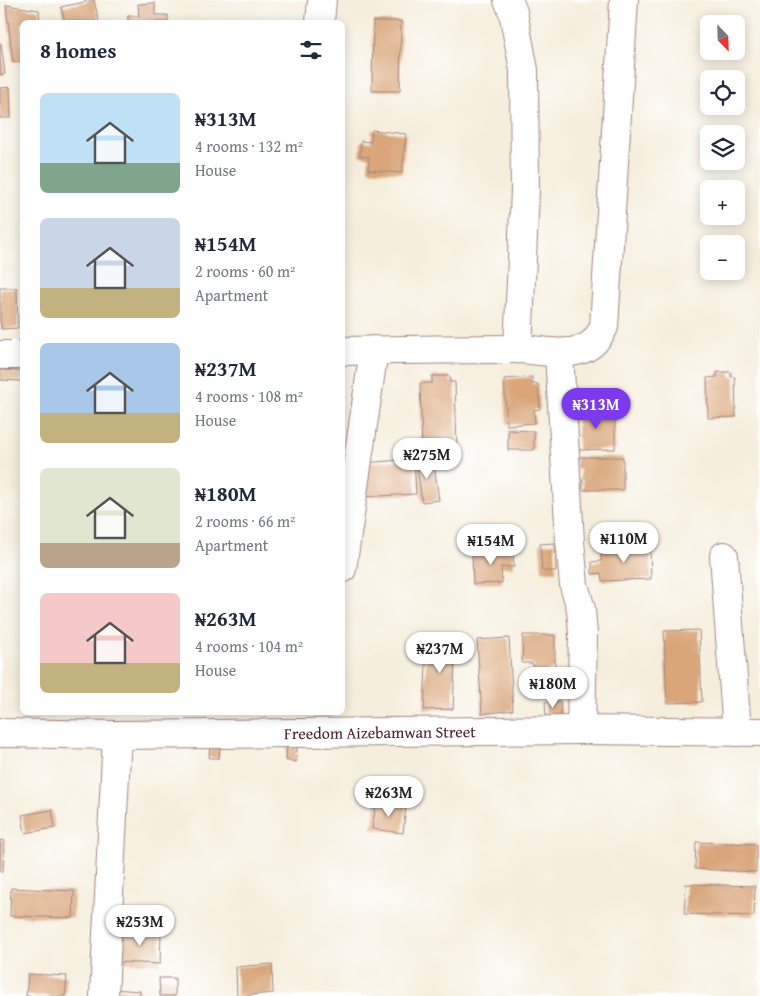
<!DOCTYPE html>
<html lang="en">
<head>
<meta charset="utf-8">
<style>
  :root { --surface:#fff; --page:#f2f2f3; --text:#1f2937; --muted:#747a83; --accent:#7c3aed }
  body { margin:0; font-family:"Gentium Book Plus",serif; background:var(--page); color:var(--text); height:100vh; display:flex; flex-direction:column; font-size:19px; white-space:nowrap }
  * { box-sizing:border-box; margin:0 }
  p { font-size:16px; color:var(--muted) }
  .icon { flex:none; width:28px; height:28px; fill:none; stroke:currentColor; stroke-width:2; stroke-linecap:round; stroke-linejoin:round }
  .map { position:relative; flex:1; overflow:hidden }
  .details { position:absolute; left:20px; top:20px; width:325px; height:695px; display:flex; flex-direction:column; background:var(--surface); border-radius:8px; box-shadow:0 2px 12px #0003 }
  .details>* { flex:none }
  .needle { width:32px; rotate:157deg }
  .tools { position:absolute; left:700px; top:15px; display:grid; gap:10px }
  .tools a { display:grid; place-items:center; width:45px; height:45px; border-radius:8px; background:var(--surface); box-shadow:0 2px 12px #0003; font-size:25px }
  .price { position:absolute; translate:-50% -42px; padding:0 11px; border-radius:18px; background:#fff; color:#222; font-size:16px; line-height:32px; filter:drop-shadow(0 1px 2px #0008) }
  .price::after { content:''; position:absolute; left:50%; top:30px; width:15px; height:11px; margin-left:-8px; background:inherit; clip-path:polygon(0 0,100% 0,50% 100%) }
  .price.on { background:var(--accent); color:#fff }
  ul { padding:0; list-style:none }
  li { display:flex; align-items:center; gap:15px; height:125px; padding:0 20px }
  li span { display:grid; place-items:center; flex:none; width:140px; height:100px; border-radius:8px; color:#555 }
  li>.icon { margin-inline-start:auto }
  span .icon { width:60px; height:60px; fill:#fffc; stroke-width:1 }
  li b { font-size:21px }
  h2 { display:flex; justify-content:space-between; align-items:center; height:60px; padding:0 20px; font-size:21px }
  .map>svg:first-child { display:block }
</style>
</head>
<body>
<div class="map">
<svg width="760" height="996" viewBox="0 0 760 996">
  <rect width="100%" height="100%" fill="#fff"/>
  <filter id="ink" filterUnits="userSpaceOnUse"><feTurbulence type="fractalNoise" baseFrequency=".02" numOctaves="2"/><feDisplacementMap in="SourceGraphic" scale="10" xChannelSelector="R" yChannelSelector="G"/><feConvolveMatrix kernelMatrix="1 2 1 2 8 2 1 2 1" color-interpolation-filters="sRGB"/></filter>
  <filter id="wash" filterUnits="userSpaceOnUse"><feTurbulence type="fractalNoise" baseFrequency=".0096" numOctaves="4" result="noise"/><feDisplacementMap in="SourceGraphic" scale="20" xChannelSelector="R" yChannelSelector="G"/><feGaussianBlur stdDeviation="1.12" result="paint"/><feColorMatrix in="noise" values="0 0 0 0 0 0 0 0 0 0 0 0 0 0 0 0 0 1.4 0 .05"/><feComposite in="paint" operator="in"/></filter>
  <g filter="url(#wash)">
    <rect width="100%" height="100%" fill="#f6eedc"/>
    <g id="blocks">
      <g fill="#d9a579">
        <polygon points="94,0 99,22 65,22 61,7"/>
        <polygon points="155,3 155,15 168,15 168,22 128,22 128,16 139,16 138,4"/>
        <polygon points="6,5 39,10 40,22 22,22 22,61 13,62"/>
        <polygon points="373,21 401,21 400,91 372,91"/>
        <polygon points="0,43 1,43 5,74 0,75"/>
        <polygon points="10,87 11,118 0,118 0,88"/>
        <polygon points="372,130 406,134 402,173 368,170 369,157 360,156 361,141 371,142"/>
        <polygon points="0,288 17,288 18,328 1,329 1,323 0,323"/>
        <polygon points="0,370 22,371 22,381 0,380"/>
        <polygon points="717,372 731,372 731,377 735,377 736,417 708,418 707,378 717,377"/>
        <polygon points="432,376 450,376 450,382 455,382 457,450 422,452 420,383 432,383"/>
        <polygon points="532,377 532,384 538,384 540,409 534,410 535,423 507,425 504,379"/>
        <polygon points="604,405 604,414 615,414 615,449 578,450 577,415 588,415 588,406"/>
        <polygon points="508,430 534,431 534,450 508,450"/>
        <polygon points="576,457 623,457 623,490 583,490 583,480 580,480 580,469 576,469"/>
        <polygon points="433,458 439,500 422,502 416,460"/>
        <polygon points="414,459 416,494 360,497 363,463"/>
        <polygon points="555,543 556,571 542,571 540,544"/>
        <polygon points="650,546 651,579 602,581 601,573 592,574 592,562 601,561 601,548"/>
        <polygon points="513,550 514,567 501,567 502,583 473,584 472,551"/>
        <polygon points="699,630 702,702 667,703 664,631"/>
        <polygon points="523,635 555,635 555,670 547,670 547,672 534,672 534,665 532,665 532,663 522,663"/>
        <polygon points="509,638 513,710 482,714 477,640"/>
        <polygon points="427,639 456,639 453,709 424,710"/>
        <polygon points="461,651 468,651 468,661 461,660"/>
        <polygon points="560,701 561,716 546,718 545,702"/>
        <polygon points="287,746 297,747 296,762 286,760"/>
        <polygon points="210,747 220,748 219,758 209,758"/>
        <polygon points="376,802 406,806 403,833 372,829"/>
        <polygon points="52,810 55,828 25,833 22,815"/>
        <polygon points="0,840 4,841 3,872 0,872"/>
        <polygon points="696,842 756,844 756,872 695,869"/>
        <polygon points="686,884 755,886 754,916 684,914"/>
        <polygon points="11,888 74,891 73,918 10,916"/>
        <polygon points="120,930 161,932 160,964 118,962"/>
        <polygon points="272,964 273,993 237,996 236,967"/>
        <polygon points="28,974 67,976 65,996 26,996"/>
        <polygon points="159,978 175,978 175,996 160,996"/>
        <polygon points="114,989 140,991 140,996 113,996"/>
      </g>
    </g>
  </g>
  <g filter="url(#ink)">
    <use href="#blocks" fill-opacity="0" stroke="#a08684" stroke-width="1"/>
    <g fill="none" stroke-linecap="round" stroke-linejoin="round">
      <defs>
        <g id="minor">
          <polyline points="508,0 513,12 524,70 525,190 518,349"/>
          <polyline points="320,22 322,0"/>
          <path d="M342,351C400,350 458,349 515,349C537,349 559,356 580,350C592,347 598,338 604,327L624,0"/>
          <polyline points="559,353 570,541 574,585 581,609 583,634 581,730"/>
          <polyline points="0,355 22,355"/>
          <polyline points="724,556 737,732"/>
          <polyline points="342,569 374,350"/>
          <path id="s1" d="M0,733L117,735L581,730L760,732"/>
          <polyline points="104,996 117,735"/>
        </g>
      </defs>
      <use href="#minor" stroke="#a08684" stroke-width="30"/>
      <use href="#minor" stroke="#fff" stroke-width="28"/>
    </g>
  </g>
  <g text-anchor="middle" stroke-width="4.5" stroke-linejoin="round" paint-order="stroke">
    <g font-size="16" fill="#4a1f2b" stroke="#fff">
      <text dy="6" stroke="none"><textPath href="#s1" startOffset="380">Freedom Aizebamwan Street</textPath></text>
    </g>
  </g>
</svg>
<div class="tools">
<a><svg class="needle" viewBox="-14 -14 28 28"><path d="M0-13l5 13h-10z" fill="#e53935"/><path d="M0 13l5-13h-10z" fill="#747a83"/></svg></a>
<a><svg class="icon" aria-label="locate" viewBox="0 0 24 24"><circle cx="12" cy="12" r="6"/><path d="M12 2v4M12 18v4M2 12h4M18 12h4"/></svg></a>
<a><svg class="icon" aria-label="layers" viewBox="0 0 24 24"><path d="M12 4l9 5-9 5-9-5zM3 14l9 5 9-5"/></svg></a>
<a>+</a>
<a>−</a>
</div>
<b class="price on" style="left:596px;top:430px">₦313M</b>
<b class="price" style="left:427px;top:480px">₦275M</b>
<b class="price" style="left:624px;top:564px">₦110M</b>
<b class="price" style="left:491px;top:566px">₦154M</b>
<b class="price" style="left:440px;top:674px">₦237M</b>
<b class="price" style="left:553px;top:709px">₦180M</b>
<b class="price" style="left:389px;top:818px">₦263M</b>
<b class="price" style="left:140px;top:947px">₦253M</b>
<section class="details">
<h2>8 homes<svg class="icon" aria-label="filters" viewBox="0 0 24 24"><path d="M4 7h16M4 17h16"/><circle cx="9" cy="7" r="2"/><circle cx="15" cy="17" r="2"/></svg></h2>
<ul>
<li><span style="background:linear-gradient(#bfe0f5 70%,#7fa58c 0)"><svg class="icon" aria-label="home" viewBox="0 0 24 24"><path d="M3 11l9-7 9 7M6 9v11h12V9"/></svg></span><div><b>₦313M</b><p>4 rooms · 132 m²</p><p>House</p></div></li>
<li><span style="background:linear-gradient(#c9d6e8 70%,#c2b280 0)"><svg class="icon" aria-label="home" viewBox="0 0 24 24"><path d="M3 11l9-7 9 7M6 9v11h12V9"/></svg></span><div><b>₦154M</b><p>2 rooms · 60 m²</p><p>Apartment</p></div></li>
<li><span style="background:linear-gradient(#a9c7e8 70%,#c2b280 0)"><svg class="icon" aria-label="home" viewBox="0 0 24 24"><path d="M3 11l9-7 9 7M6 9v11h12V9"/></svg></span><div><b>₦237M</b><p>4 rooms · 108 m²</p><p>House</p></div></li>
<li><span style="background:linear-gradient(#dfe7d0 75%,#b9a48a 0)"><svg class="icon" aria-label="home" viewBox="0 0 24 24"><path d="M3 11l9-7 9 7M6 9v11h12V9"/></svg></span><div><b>₦180M</b><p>2 rooms · 66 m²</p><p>Apartment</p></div></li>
<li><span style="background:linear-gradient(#f6c9c9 70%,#c2b280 0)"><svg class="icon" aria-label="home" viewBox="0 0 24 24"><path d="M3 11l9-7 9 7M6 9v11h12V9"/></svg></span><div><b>₦263M</b><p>4 rooms · 104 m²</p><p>House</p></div></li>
</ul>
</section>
</div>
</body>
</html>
